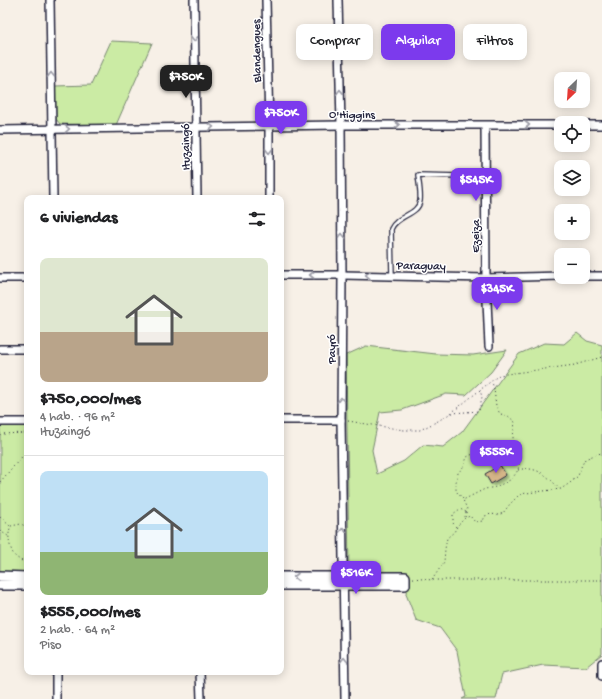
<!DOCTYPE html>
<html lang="es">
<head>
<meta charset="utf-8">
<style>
  :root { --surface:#fff; --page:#f2f2f2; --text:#202124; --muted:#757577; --line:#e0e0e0; --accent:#7c3aed }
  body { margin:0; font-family:"Gochi Hand",sans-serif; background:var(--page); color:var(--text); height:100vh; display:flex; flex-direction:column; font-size:15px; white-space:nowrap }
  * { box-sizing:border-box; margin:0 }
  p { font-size:13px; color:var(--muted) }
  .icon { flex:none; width:22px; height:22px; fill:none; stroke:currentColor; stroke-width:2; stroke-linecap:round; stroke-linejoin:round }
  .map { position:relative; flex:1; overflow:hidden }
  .details { position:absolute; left:24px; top:195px; width:260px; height:480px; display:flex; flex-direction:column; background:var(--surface); border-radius:8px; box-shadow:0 2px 10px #0003 }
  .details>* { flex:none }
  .banner { position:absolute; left:296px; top:24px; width:246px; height:36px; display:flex; gap:8px }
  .needle { width:26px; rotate:205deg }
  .controls { position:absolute; left:554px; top:72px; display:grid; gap:8px }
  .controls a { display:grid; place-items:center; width:36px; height:36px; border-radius:8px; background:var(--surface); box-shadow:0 2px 10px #0003; font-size:20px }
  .price { position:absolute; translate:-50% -34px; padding:0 9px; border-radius:8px; background:var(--accent); color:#fff; font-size:13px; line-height:26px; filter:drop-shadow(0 1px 2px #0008) }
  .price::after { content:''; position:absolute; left:50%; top:24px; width:12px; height:9px; margin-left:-6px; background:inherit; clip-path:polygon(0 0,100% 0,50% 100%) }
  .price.current { background:#222; color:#fff }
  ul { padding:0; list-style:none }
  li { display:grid; align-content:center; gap:8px; height:212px; padding:0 16px }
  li+li { border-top:1px solid var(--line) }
  li span { display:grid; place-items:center; height:124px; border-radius:8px; color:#555 }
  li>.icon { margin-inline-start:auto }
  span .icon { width:72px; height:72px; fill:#fffc; stroke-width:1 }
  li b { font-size:17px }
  h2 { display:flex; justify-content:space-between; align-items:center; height:48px; padding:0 16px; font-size:17px }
  .tag { padding:0 14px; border-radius:8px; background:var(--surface); box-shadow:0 2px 10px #0003; font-size:14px; line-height:36px }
  .tag.current { background:var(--accent); color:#fff }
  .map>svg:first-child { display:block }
</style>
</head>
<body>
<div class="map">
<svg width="602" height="699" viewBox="0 0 602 699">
  <defs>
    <filter id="shadow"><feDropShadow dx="2.5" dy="2.5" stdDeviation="1" flood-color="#0004"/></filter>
  </defs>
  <rect width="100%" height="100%" fill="#f7f0e7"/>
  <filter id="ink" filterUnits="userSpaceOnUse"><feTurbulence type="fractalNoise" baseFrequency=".025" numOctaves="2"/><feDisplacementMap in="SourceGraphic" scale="8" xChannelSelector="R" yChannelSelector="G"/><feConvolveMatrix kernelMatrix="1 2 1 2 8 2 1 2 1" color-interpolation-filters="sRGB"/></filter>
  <g filter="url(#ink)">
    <g fill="#cbeba4" stroke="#768670">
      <polygon points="111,41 152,43 116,125 60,124 56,119 55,86 91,85"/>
      <polygon points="577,333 587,341 602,345 602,654 586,667 543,665 502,674 496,699 462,699 466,697 457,651 440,628 416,620 406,594 408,572 349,573 346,355 366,346 436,354 473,355 507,350 491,372 466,395 446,394 402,410 380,412 372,450 377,474 404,461 423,445 443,447 462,432 519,354 544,343 564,344"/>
      <rect x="0" y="426" width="27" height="146"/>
    </g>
    <polygon fill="#d5b588" stroke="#22223b" filter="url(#shadow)" points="500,465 506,475 491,484 485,474"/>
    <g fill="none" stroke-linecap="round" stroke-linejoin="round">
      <defs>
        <path id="service" d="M392,276L391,229C397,215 418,215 420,201C421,193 419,184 418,175L461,176"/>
        <g id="minor">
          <polyline points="50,0 53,198"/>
          <polyline points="194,0 197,198"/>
          <polyline points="266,0 269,126 269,198"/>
          <polyline points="338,0 341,125 342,275 341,420 345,699"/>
          <polyline points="583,125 602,125"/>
          <polyline points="485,126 486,278 489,346"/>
          <polyline points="0,130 341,125 561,125"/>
          <polyline points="281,275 342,275 486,278 561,276"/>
          <polyline points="583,276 602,276"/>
          <polyline points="0,278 27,278"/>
          <polyline points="0,349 27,349"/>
          <polyline points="281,420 341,420"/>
          <polyline points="0,422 27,422"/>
          <polyline points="602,663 602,676"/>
          <polyline points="56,672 56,699"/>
          <polyline points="200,672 201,699"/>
        </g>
        <g id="tertiary">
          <polyline points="0,576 27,577"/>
          <polyline points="281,577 405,577 405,585 281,585"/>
          <polyline points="0,585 27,585"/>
        </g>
      </defs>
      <use href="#service" stroke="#22223b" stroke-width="6"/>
      <use href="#minor" stroke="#22223b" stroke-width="10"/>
      <use href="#tertiary" stroke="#22223b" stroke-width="12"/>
      <g stroke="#22223b" stroke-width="1" stroke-dasharray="1 3" stroke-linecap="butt">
        <polyline points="452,413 479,411 482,397 480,390"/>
        <polyline points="348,421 404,430 420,430 438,421 451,413 499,375 575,365 602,357"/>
        <polyline points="0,434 27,433"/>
        <path d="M518,470C535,465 549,476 559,489"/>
        <polyline points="0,482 27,451"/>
        <polyline points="463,499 456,491 456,482 458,473 464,466 467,457 477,452"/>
        <polyline points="0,517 10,526"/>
        <polyline points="465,517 467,509 463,500 485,489 496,487 512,479 518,470 520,461 514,448 513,437 515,422 507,415 500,414 496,406 494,389 492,382"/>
        <path d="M27,527L21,524L11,526C7,534 9,547 14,555C17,559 23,561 27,564"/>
        <polyline points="456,527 453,523 453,514 460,509 466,512"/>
        <polyline points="0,531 8,536"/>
        <polyline points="413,578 432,580 602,580"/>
        <polyline points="432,580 444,562 445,549 447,538 454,532 458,525 465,518 470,516 475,522 483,521 485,516 491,514 498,515 503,513 510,504 519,495 526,493 561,489 570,483 578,476 581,467 585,459 597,454 602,453"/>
      </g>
      <use href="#service" stroke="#fff" stroke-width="3.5"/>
      <use href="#minor" stroke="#fff" stroke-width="7"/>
      <use href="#tertiary" stroke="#fff" stroke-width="9"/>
    </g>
    <defs><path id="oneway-chevron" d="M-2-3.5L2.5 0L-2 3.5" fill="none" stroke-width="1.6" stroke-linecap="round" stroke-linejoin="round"/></defs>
    <g stroke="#9c9ca7">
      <use href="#oneway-chevron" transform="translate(194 39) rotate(89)"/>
      <use href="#oneway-chevron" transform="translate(51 75) rotate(-91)"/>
      <use href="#oneway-chevron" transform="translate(340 92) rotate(-92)"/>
      <use href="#oneway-chevron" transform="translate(397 125)"/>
      <use href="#oneway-chevron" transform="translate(527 125)"/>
      <use href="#oneway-chevron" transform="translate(211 127) rotate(-1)"/>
      <use href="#oneway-chevron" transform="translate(67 129) rotate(-1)"/>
      <use href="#oneway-chevron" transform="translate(269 151) rotate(90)"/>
      <use href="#oneway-chevron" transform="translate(342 236) rotate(-90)"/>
      <use href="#oneway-chevron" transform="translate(312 275) rotate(180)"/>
      <use href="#oneway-chevron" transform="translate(368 275) rotate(-179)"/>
      <use href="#oneway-chevron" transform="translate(341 400) rotate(-90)"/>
      <use href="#oneway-chevron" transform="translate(343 530) rotate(-91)"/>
      <use href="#oneway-chevron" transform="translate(296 577) rotate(-180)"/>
      <use href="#oneway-chevron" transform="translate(344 660) rotate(-91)"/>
    </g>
  </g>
  <g text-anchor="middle" stroke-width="3" stroke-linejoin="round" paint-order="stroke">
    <g font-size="12" fill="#22223b" stroke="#fff">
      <text transform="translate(256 51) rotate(-91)" y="4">Blandengues</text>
      <text x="352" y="118">O'Higgins</text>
      <text transform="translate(185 147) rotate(-91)" y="4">Ituzaingó</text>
      <text transform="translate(475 236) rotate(-90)" y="4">Ezeiza</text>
      <text transform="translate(421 265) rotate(1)" y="4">Paraguay</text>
      <text transform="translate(331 349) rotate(-90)" y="4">Payró</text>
    </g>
  </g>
</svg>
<div class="controls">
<a><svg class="needle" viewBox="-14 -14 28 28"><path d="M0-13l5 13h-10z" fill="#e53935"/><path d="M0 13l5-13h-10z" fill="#757577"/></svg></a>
<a><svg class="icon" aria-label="locate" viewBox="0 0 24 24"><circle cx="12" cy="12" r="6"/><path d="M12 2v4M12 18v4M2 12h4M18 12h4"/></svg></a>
<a><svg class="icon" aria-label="layers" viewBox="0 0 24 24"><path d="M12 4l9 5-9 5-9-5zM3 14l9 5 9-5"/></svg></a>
<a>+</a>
<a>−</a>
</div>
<b class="price current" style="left:186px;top:99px">$750K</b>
<b class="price" style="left:281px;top:135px">$750K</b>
<b class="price" style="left:476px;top:202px">$545K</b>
<b class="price" style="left:497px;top:311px">$345K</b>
<b class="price" style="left:496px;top:474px">$555K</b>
<b class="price" style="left:356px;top:595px">$516K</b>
<div class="banner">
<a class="tag">Comprar</a>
<a class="tag current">Alquilar</a>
<a class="tag">Filtros</a>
</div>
<section class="details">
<h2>6 viviendas<svg class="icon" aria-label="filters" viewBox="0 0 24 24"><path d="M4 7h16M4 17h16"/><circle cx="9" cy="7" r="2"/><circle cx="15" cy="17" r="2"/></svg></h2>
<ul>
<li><span style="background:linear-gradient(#dfe7d0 60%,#b9a48a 0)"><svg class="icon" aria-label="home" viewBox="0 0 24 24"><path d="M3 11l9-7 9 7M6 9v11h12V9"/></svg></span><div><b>$750,000/mes</b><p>4 hab. · 96 m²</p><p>Ituzaingó</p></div></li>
<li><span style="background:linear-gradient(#bfe0f5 65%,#8fb573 0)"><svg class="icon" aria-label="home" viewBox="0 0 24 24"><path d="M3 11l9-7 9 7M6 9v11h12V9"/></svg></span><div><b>$555,000/mes</b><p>2 hab. · 64 m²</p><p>Piso</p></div></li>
</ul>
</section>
</div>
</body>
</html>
